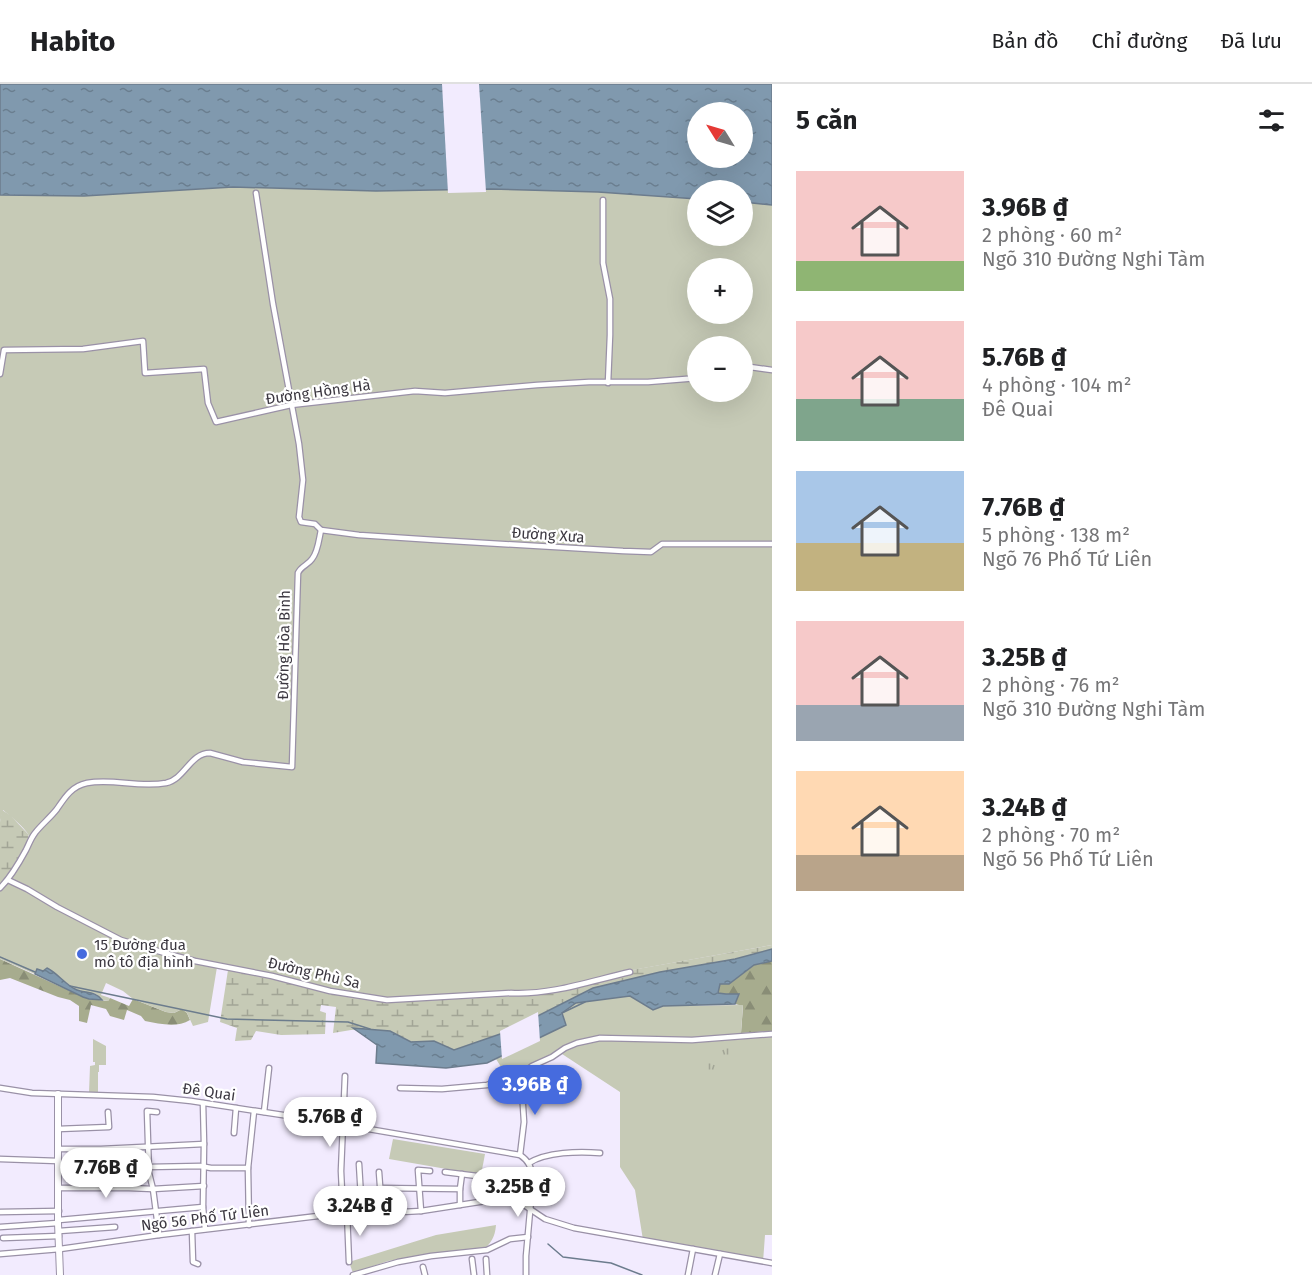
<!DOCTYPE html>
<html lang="vi">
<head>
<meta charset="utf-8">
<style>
  :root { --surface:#fff; --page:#f2f2f2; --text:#202124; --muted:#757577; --line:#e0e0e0; --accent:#466bde }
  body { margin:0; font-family:"Fira Sans",sans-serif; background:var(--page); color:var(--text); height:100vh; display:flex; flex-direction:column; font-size:22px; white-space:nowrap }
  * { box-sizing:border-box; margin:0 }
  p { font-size:20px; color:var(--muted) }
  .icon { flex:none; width:33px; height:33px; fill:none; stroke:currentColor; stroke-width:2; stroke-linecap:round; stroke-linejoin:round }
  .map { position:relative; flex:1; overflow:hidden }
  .side { display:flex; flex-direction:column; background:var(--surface); width:540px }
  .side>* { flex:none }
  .needle { width:39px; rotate:307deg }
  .controls { position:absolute; left:687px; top:18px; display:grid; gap:12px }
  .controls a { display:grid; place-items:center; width:66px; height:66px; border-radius:50%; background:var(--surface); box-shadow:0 6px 24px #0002; font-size:30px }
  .price { position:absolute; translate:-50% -51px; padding:0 14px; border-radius:21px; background:#fff; color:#222; font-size:20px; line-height:39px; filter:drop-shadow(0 2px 3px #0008) }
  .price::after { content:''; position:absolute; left:50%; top:36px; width:18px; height:14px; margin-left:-9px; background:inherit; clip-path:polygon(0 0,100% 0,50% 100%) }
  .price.on { background:var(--accent); color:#fff }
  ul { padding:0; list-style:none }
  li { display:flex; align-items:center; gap:18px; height:150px; padding:0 24px }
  li span { display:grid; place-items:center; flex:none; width:168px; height:120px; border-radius:0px; color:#555 }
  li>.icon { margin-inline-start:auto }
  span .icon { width:72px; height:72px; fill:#fffc; stroke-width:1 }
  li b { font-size:26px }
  h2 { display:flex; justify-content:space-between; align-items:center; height:72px; padding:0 24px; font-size:26px }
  header { display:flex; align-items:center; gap:36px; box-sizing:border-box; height:84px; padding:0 30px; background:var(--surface); border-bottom:2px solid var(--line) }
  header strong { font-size:28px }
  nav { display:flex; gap:33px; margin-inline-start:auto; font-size:21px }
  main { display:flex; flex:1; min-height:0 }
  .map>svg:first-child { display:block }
</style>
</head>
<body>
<header>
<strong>Habito</strong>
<nav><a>Bản đồ</a><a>Chỉ đường</a><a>Đã lưu</a></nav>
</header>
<main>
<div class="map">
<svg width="772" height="1191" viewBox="0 0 772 1191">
  <defs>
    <pattern id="grass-tufts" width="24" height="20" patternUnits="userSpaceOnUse" patternTransform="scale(1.5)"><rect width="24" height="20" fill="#c6cab6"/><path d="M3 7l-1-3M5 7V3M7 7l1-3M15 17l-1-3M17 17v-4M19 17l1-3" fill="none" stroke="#a2a596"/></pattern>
    <pattern id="forest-firs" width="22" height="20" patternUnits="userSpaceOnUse" patternTransform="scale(1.5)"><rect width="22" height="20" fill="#a7ac8e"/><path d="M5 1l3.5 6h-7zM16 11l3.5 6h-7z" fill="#898d76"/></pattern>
    <pattern id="wetland-marsh" width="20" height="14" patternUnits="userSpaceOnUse" patternTransform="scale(1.5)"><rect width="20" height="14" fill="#c6cab6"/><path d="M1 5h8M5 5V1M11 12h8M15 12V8" fill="none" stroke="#a2a596"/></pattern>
    <pattern id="water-ripples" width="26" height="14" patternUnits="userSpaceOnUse" patternTransform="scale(1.5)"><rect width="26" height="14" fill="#8099ae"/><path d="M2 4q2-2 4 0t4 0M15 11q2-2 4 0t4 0" fill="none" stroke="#6a7e8f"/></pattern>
  </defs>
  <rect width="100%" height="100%" fill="#f2ebfe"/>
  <rect fill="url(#grass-tufts)" x="708" y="957" width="21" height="36"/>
  <g fill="url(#forest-firs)">
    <path d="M0,875L83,913L89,915L108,917L110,914L129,922L133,915L166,928L174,929L182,925L187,929L190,936C177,944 160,940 145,937L141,932L127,926L124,936L110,932L106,925L91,921L87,939L79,937V922L70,916L58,913L10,894L0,896Z"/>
    <polygon points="772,877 772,947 741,949 743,922 735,920 739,910 726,910 718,909 720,900 729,900 754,881"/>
  </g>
  <g fill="url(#wetland-marsh)">
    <polygon points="2,726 10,731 28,750 29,758 7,794 0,801 0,738"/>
    <polygon points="772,861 772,865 735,875 660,888 593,904 506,948 454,966 434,957 411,958 390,947 368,945 351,946 333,949 336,923 321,921 320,927 326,929 325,950 281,951 256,947 251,956 235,957 237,944 220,938 228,886 369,915 391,918 522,912 564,906 626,887"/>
  </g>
  <g fill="#c6cab6" fill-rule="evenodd">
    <path d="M233,103L376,107L491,105L606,108L697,115L698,152H742L743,118L772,121V861L627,887L564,906L522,912L391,918L369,915L217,883L208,938L193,942L187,929L182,925L174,929L166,928L133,915L123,907L106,899L101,911L110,914L108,917L102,916L96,910L77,906L57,892L51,886L43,888L38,885L35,890L0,875V807L7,800V794C12,786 32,758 28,750C25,744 8,730 3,726L0,738V111L84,112ZM698,184H742V230H698ZM698,262H742V308H698Z"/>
    <path d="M630,912L653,926L663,922L743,921L741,949L731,956L772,953V1151H765L763,1178L643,1156L635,1106L620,1083V1008L559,968L532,982L521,991L508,994L496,975L566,941L562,929L576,919ZM708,957H729V993H708Z"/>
    <polygon points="93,955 106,962 106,981 99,981 99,988 98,988 98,1010 89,1009 90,982 95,981 95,978 93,978"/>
    <polygon points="393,1055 485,1070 481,1091 389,1075"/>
    <path d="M496,1141C495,1154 491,1158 483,1167L431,1170L388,1177L353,1189L349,1178L436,1151Z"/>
  </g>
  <g fill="url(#water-ripples)" stroke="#6c7c8d" stroke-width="1.5" fill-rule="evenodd">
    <path d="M0,0H772V121L743,118L742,106H698L697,115L598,108L491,105L376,107L233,103L84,112L0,111ZM698,28H742V74H698Z"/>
    <polygon points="772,865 772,877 754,881 729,900 720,900 718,909 726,910 739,910 735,920 663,922 653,926 630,912 576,919 562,929 566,941 487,979 446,984 376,979 377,961 353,944 390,947 411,958 434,957 454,966 506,948 593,904 660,888 735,875"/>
    <path d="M47,884C56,888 65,900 75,905C84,910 95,906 102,916L89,915L83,913L35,890L37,885L43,887Z"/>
  </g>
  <g fill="#f2ebfe">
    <polygon points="442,0 479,0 486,108 448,109"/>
    <polygon points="538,928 540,957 502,975 500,947"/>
  </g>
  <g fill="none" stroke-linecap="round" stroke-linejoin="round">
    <g stroke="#6c7c8d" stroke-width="1.5">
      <polyline points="0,873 35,888"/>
      <polyline points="70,902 227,935 348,938 370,945"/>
      <polyline points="562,929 585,918"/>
      <polyline points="548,1160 563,1173 611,1179 642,1191"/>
    </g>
    <defs>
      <g id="minor">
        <polyline points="603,116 603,179 610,215 610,251 608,299"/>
        <polyline points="0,290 4,266 83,265 143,257 145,289 204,285 208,319 216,338 291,321 415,307 445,309 537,301 589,298 648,298 698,294"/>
        <polyline points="742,290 750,283 772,286"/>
        <polyline points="321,446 359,451 435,456 623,467 651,468 662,460 772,460"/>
        <path d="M8,796L27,805L57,823L121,856L168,870L195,877L272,892L330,907L387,916L511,909C552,911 590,897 630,888"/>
        <path d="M0,804C11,793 19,779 26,766C29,760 31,754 35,749C41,741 50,734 57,725C65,713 72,702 87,699C113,694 138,704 166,699C185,695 190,669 210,669L243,678L292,683L298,489C301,482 308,481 312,475C318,468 319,455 321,446L315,440L301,438L299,433L303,396L299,360L273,220L256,109"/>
        <path d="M0,1004L32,1009L153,1013L191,1017L322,1037L520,1071C529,1077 531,1083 533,1094L526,1172V1191"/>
        <polyline points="400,1004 442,1005 487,1001 513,992 521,991 532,982 552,973 565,964 577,959 600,954 692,956 772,950"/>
        <polyline points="203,1019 204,1060 203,1123 205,1145"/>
        <polyline points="157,1028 147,1027 149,1089 153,1105 159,1151"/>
        <polyline points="264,1028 269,984"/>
        <polyline points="58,1045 109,1043 108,1028"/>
        <polyline points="234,1049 236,1024"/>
        <polyline points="59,1065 101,1065 204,1060"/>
        <polyline points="520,1071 524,1038 521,991"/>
        <polyline points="0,1075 58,1077"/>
        <path d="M529,1079C546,1068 579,1067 600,1069"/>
        <polyline points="359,1080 362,1130"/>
        <polyline points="148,1083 200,1082 211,1084 248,1084"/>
        <polyline points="379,1088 382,1129"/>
        <polyline points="445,1088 485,1093"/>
        <polyline points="59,1104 129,1104 153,1105 204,1102"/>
        <polyline points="380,1104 460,1105"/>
        <polyline points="460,1121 460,1105 462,1090"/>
        <polyline points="421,1127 418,1086 430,1087"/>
        <polyline points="0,1128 59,1127"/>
        <polyline points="343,1129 341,1087 345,992"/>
        <polyline points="347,1129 349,1178"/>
        <polyline points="59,1136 203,1123"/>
        <polyline points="249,1141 248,1084 254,1027"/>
        <polyline points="0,1143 58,1139"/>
        <polyline points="59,1147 115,1143"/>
        <polyline points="192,1147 193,1178 198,1180"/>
        <polyline points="3,1154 59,1152"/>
        <polyline points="0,1170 60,1165 159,1151 343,1129 364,1130 421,1127 492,1116 506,1115 524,1121 545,1135 574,1144 772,1179"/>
        <polyline points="472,1175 474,1191"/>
        <polyline points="486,1175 487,1191"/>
        <polyline points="423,1183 425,1191"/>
        <polyline points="353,1191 398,1178 431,1172 487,1166 510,1155 528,1153"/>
        <polyline points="688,1191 693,1165"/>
        <polyline points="715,1191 720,1170"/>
      </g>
      <polyline id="tertiary" points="58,1010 58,1139 60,1191"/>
    </defs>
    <use href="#minor" stroke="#9a91a7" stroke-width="7"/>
    <use href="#tertiary" stroke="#9a91a7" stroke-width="8"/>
    <use href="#minor" stroke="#fff" stroke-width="4.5"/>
    <use href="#tertiary" stroke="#fff" stroke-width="6"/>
  </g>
  <circle fill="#466bde" stroke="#fff" stroke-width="2" cx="82" cy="870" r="6"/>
  <g text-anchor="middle" stroke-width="4.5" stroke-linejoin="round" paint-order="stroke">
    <g font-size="15" fill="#3c3841" stroke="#fff">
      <text transform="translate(318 308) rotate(-8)" y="5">Đường Hồng Hà</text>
      <text transform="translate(548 451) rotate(4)" y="5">Đường Xưa</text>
      <text transform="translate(284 561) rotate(-89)" y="5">Đường Hòa Bình</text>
      <text transform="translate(314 889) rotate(13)" y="5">Đường Phù Sa</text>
      <text transform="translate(209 1008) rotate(8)" y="5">Đê Quai</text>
      <text transform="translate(205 1134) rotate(-7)" y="5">Ngõ 56 Phố Tứ Liên</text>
    </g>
    <g font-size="15" fill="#3c3841" stroke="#fff" text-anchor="start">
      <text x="94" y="866">15 Đường đua<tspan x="94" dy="17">mô tô địa hình</tspan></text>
    </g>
  </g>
</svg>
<div class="controls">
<a><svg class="needle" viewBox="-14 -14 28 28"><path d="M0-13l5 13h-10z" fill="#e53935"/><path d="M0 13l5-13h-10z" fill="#757577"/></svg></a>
<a><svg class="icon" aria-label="layers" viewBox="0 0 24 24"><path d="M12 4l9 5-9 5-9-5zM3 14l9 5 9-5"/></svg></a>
<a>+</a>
<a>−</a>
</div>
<b class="price on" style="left:535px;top:1032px">3.96B ₫</b>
<b class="price" style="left:330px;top:1064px">5.76B ₫</b>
<b class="price" style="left:106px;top:1115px">7.76B ₫</b>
<b class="price" style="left:518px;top:1134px">3.25B ₫</b>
<b class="price" style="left:360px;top:1153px">3.24B ₫</b>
</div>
<section class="side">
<h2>5 căn<svg class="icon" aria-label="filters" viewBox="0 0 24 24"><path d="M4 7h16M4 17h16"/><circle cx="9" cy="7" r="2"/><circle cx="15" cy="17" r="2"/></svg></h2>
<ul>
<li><span style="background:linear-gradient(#f6c9c9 75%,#8fb573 0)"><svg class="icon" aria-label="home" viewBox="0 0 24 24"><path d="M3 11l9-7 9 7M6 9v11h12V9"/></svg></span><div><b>3.96B ₫</b><p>2 phòng · 60 m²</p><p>Ngõ 310 Đường Nghi Tàm</p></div></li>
<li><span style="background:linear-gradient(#f6c9c9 65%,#7fa58c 0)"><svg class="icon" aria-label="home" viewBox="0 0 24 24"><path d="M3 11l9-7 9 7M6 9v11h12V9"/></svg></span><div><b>5.76B ₫</b><p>4 phòng · 104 m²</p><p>Đê Quai</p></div></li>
<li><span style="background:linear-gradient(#a9c7e8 60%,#c2b280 0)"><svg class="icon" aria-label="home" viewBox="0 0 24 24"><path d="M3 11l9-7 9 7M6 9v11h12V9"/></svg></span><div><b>7.76B ₫</b><p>5 phòng · 138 m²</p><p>Ngõ 76 Phố Tứ Liên</p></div></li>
<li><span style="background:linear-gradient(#f6c9c9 70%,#9aa5b1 0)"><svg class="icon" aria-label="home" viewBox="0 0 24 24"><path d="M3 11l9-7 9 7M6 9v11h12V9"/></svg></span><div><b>3.25B ₫</b><p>2 phòng · 76 m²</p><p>Ngõ 310 Đường Nghi Tàm</p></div></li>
<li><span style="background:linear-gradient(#ffd9b3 70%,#b9a48a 0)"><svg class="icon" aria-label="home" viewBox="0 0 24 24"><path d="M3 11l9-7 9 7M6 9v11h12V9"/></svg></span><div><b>3.24B ₫</b><p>2 phòng · 70 m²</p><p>Ngõ 56 Phố Tứ Liên</p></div></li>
</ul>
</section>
</main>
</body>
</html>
